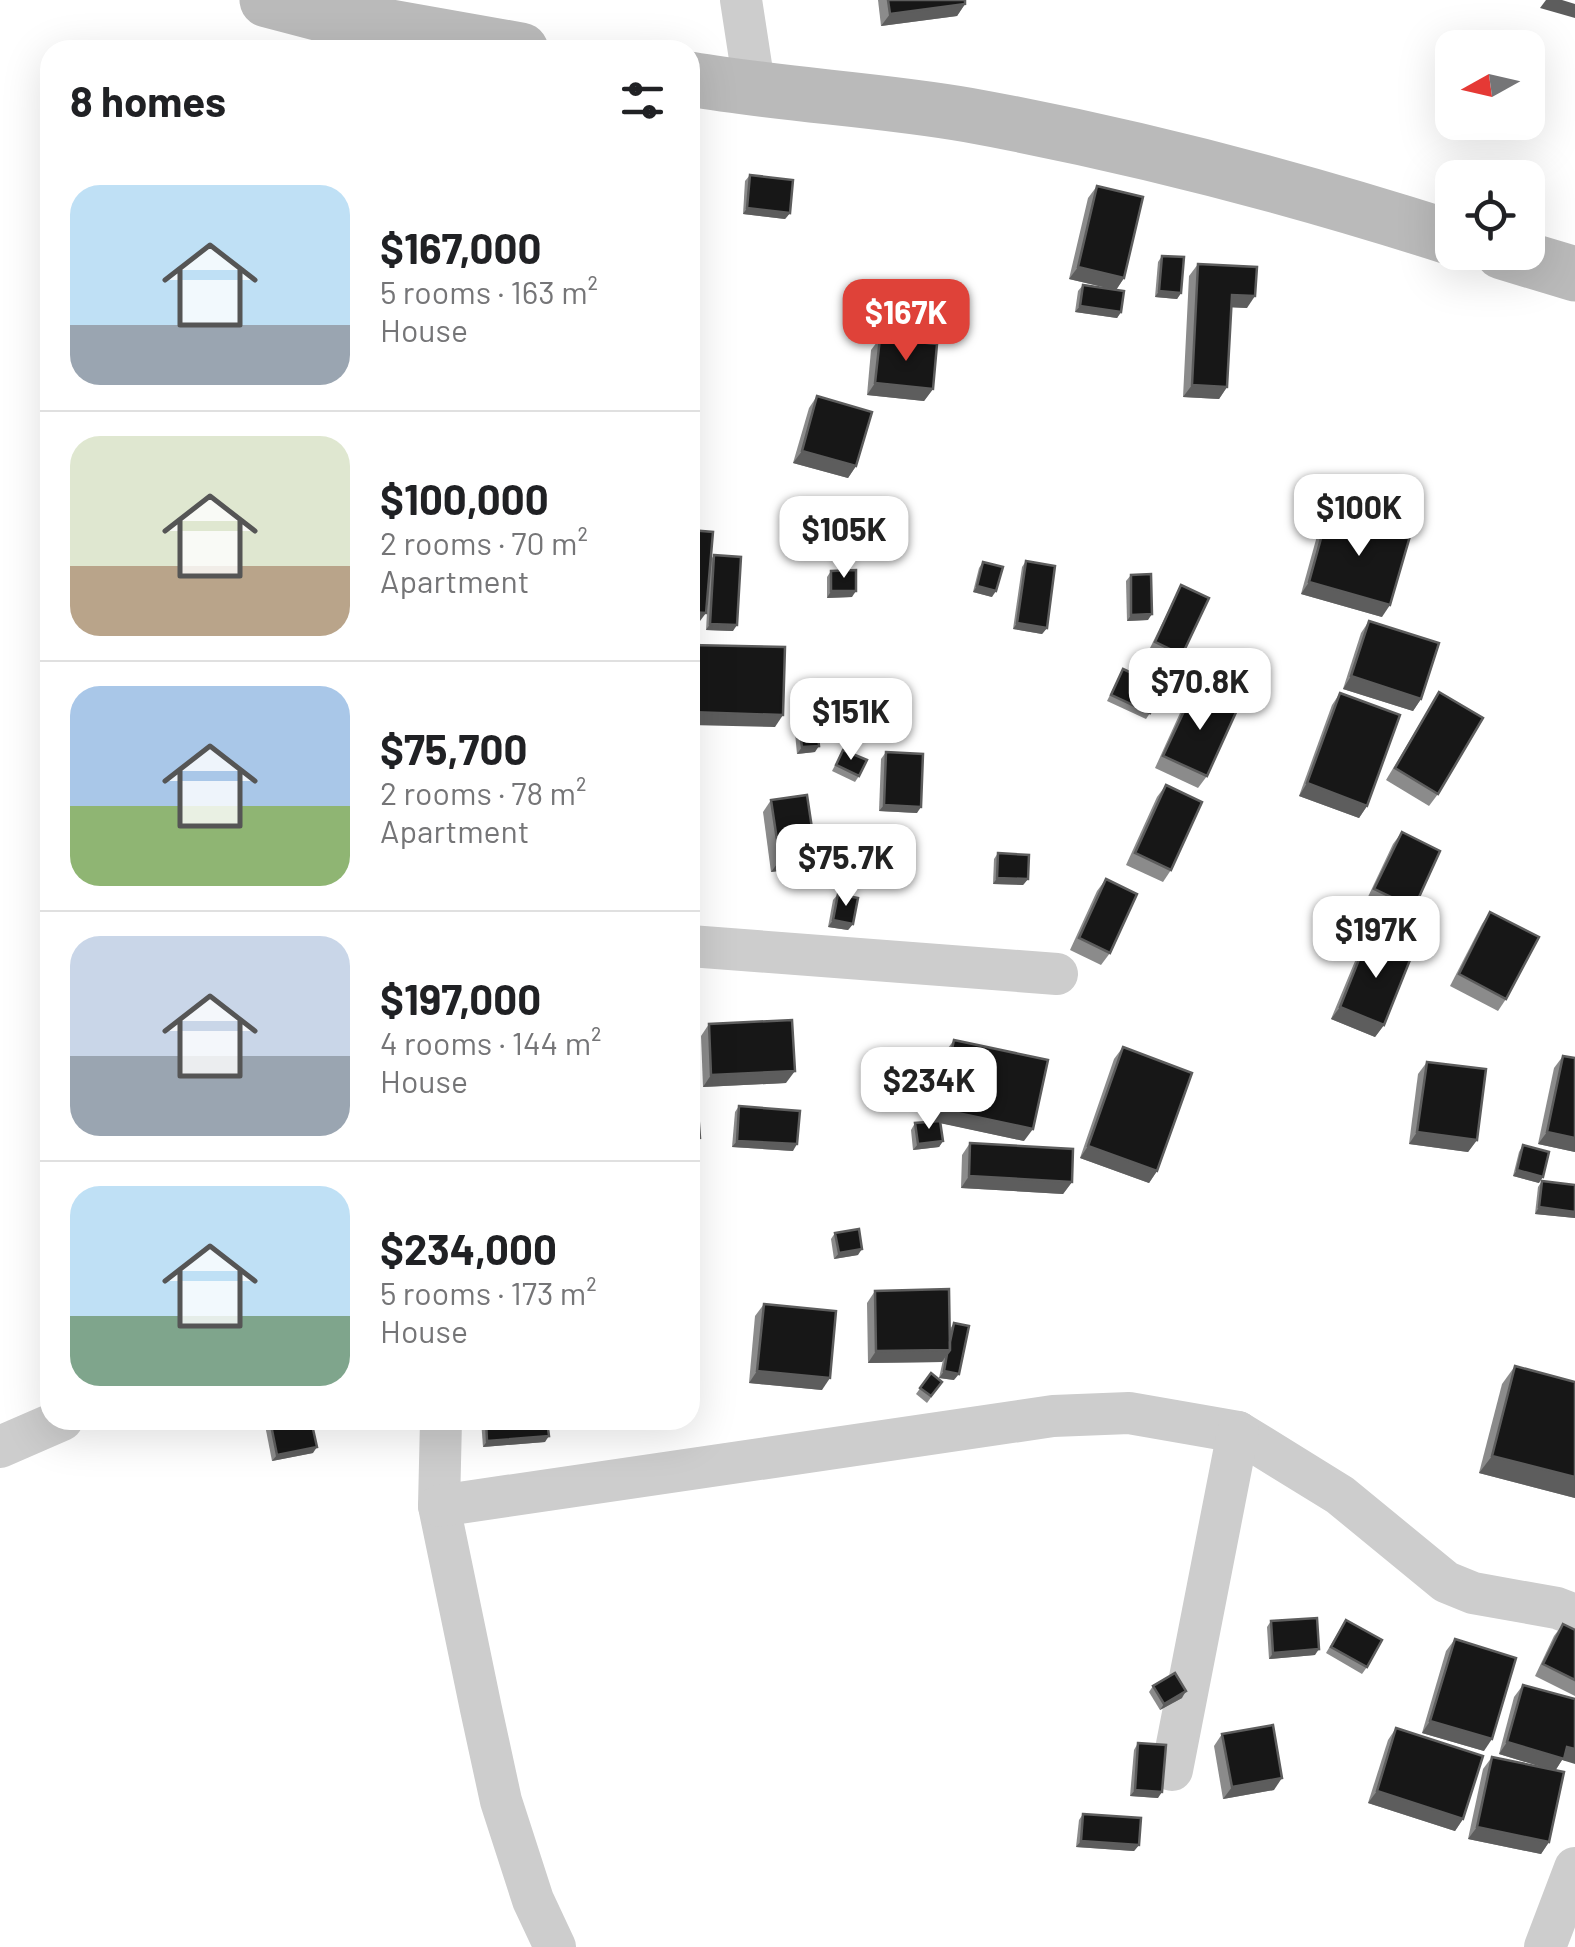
<!DOCTYPE html>
<html lang="en">
<head>
<meta charset="utf-8">
<style>
  :root { --surface:#fff; --page:#f2f2f2; --text:#202124; --muted:#757577; --line:#e0e0e0; --accent:#df4239 }
  body { margin:0; font-family:Barlow,sans-serif; background:var(--page); color:var(--text); height:100vh; display:flex; flex-direction:column; font-size:38px; white-space:nowrap }
  * { box-sizing:border-box; margin:0 }
  p { font-size:32px; color:var(--muted) }
  .icon { flex:none; width:55px; height:55px; fill:none; stroke:currentColor; stroke-width:2; stroke-linecap:round; stroke-linejoin:round }
  .map { position:relative; flex:1; overflow:hidden }
  .panel { position:absolute; left:40px; top:40px; width:660px; height:1390px; display:flex; flex-direction:column; background:var(--surface); border-radius:30px; box-shadow:0 10px 40px #0002 }
  .panel>* { flex:none }
  .needle { width:65px; rotate:262deg }
  .controls { position:absolute; left:1435px; top:30px; display:grid; gap:20px }
  .controls a { display:grid; place-items:center; width:110px; height:110px; border-radius:20px; background:var(--surface); box-shadow:0 10px 40px #0002; font-size:50px }
  .price { position:absolute; translate:-50% -85px; padding:0 22px; border-radius:20px; background:#fff; color:#222; font-size:32px; line-height:65px; filter:drop-shadow(0 2px 5px #0008) }
  .price::after { content:''; position:absolute; left:50%; top:60px; width:30px; height:22px; margin-left:-15px; background:inherit; clip-path:polygon(0 0,100% 0,50% 100%) }
  .price.on { background:var(--accent); color:#fff }
  ul { padding:0; list-style:none }
  li { display:flex; align-items:center; gap:30px; height:250px; padding:0 30px }
  li+li { border-top:2px solid var(--line) }
  li span { display:grid; place-items:center; flex:none; width:280px; height:200px; border-radius:30px; color:#555 }
  li>.icon { margin-inline-start:auto }
  span .icon { width:120px; height:120px; fill:#fffc; stroke-width:1 }
  li b { font-size:42px }
  h2 { display:flex; justify-content:space-between; align-items:center; height:120px; padding:0 30px; font-size:42px }
  .map>svg:first-child { display:block }
</style>
</head>
<body>
<div class="map">
<svg width="1575" height="1947" viewBox="0 0 1575 1947">
  <rect width="100%" height="100%" fill="#fff"/>
  <g fill="none" stroke-linecap="round" stroke-linejoin="round">
    <g stroke="#cdcdcd" stroke-width="42">
      <polyline points="741,0 755,91"/>
      <polyline points="690,946 1057,974"/>
      <polyline points="441,1420 439,1506 481,1709 501,1801 533,1900 555,1947"/>
      <polyline points="0,1447 62,1420"/>
      <polyline points="439,1506 1053,1416 1129,1413 1238,1432 1340,1495 1446,1582 1473,1593 1557,1608 1575,1615"/>
      <polyline points="1172,1770 1238,1432"/>
      <polyline points="1545,1947 1575,1868"/>
    </g>
    <g stroke="#bababa" stroke-width="55">
      <polyline points="267,0 328,16 521,50"/>
      <path d="M690,79C782,95 876,99 968,115C1133,145 1293,187 1452,238"/>
      <polyline points="1502,252 1575,274"/>
    </g>
  </g>
  <g fill="#8b8b8b">
    <polygon points="878,0 965,0 965,4 957,16 881,26"/>
    <polygon points="750,175 790,213 785,219 743,214 745,181"/>
    <polygon points="1097,186 1124,278 1116,290 1121,312 1117,318 1075,312 1078,291 1083,285 1111,289 1069,279 1088,198"/>
    <polygon points="1162,256 1181,293 1177,299 1155,297 1158,262"/>
    <polygon points="1198,264 1247,308 1231,307 1227,387 1219,399 1183,397 1189,276"/>
    <polygon points="880,338 933,389 924,401 867,395 871,350"/>
    <polygon points="817,396 856,466 848,478 793,463 809,408"/>
    <polygon points="1328,513 1382,617 1301,594 1320,525"/>
    <polygon points="714,555 733,631 706,630 710,561"/>
    <polygon points="1026,561 1047,628 1042,634 1013,629 1022,567"/>
    <polygon points="983,562 992,597 973,592 979,568"/>
    <polygon points="831,571 852,597 827,598 827,577"/>
    <polygon points="1131,575 1148,620 1127,621 1126,581"/>
    <polygon points="1181,585 1182,655 1178,661 1150,648"/>
    <polygon points="1369,621 1421,699 1413,711 1343,689 1361,633"/>
    <polygon points="1123,669 1150,713 1146,719 1107,701"/>
    <polygon points="1194,690 1207,776 1198,788 1155,768 1185,702"/>
    <polygon points="1439,692 1438,794 1429,806 1386,780"/>
    <polygon points="1340,693 1367,806 1359,818 1299,796 1332,705"/>
    <polygon points="799,727 815,752 797,754 795,733"/>
    <polygon points="843,750 859,776 855,782 832,771"/>
    <polygon points="886,752 917,813 879,811 881,759"/>
    <polygon points="1166,785 1171,870 1163,882 1126,865 1157,797"/>
    <polygon points="771,800 816,855 807,867 771,872 763,812"/>
    <polygon points="828,828 861,875 822,874 823,835"/>
    <polygon points="1402,832 1414,908 1405,920 1366,901 1393,844"/>
    <polygon points="998,853 1028,879 1023,885 993,884 994,859"/>
    <polygon points="1106,879 1110,953 1101,965 1070,950 1097,891"/>
    <polygon points="838,894 853,924 848,930 828,927 833,900"/>
    <polygon points="1490,912 1506,999 1498,1011 1450,986 1482,924"/>
    <polygon points="1392,921 1410,952 1402,951 1384,1025 1375,1037 1331,1019 1360,949 1368,937 1385,944 1387,928"/>
    <polygon points="709,1024 786,1083 703,1087 701,1036"/>
    <polygon points="954,1040 1024,1141 941,1123 943,1141 939,1147 913,1150 911,1130 915,1123 933,1122 930,1121 945,1052"/>
    <polygon points="1123,1047 1157,1171 1149,1183 1080,1158 1114,1059"/>
    <polygon points="1563,1056 1575,1058 1575,1152 1538,1144 1554,1068"/>
    <polygon points="1427,1062 1477,1140 1468,1152 1409,1144 1418,1074"/>
    <polygon points="739,1106 793,1151 732,1147 735,1112"/>
    <polygon points="970,1143 1072,1182 1063,1194 961,1188 962,1155"/>
    <polygon points="1523,1145 1539,1183 1513,1176 1519,1152"/>
    <polygon points="1542,1181 1575,1185 1575,1218 1535,1214 1538,1187"/>
    <polygon points="835,1233 858,1255 834,1259 831,1239"/>
    <polygon points="875,1291 950,1329 954,1323 954,1380 939,1378 943,1360 942,1362 868,1363 867,1303"/>
    <polygon points="764,1304 822,1390 749,1383 755,1316"/>
    <polygon points="1515,1366 1575,1382 1575,1498 1479,1473 1502,1384"/>
    <polygon points="931,1373 942,1382 927,1403 916,1394"/>
    <polygon points="264,1420 311,1420 313,1453 272,1461"/>
    <polygon points="481,1420 547,1420 545,1442 483,1447"/>
    <polygon points="1271,1621 1315,1655 1269,1659 1267,1627"/>
    <polygon points="1563,1624 1575,1630 1575,1696 1535,1676 1554,1636"/>
    <polygon points="1342,1626 1367,1667 1362,1674 1326,1653"/>
    <polygon points="1455,1639 1484,1751 1422,1733 1446,1651"/>
    <polygon points="1523,1685 1562,1760 1555,1771 1499,1754 1514,1697"/>
    <polygon points="1153,1686 1182,1698 1160,1710 1149,1692"/>
    <polygon points="1396,1728 1463,1819 1455,1831 1368,1803 1388,1740"/>
    <polygon points="1222,1734 1274,1790 1223,1799 1214,1746"/>
    <polygon points="1138,1743 1158,1798 1130,1796 1134,1750"/>
    <polygon points="1492,1757 1549,1842 1541,1854 1468,1839 1483,1769"/>
    <polygon points="1083,1814 1139,1845 1134,1851 1076,1847 1079,1820"/>
  </g>
  <g fill="#5d5d5d">
    <polygon points="1546,0 1562,0 1575,4 1575,18 1540,8"/>
    <polygon points="965,4 957,16 881,26 890,14"/>
    <polygon points="747,208 790,213 785,219 743,214"/>
    <polygon points="1078,267 1124,278 1116,290 1069,279"/>
    <polygon points="1159,291 1181,293 1177,299 1155,297"/>
    <polygon points="1232,295 1255,296 1247,308 1223,307"/>
    <polygon points="1080,306 1121,312 1117,318 1075,312"/>
    <polygon points="875,383 933,389 924,401 867,395"/>
    <polygon points="1192,385 1227,387 1219,399 1183,397"/>
    <polygon points="802,451 856,466 848,478 793,463"/>
    <polygon points="1309,582 1390,605 1382,617 1301,594"/>
    <polygon points="977,586 996,591 992,597 973,592"/>
    <polygon points="831,591 856,591 852,597 827,598"/>
    <polygon points="690,612 706,613 697,625 690,625"/>
    <polygon points="1152,614 1148,620 1127,621 1131,615"/>
    <polygon points="1017,623 1047,628 1042,634 1013,629"/>
    <polygon points="710,624 737,625 733,631 706,630"/>
    <polygon points="1351,676 1421,699 1413,711 1343,689"/>
    <polygon points="690,712 783,715 775,727 690,725"/>
    <polygon points="819,746 815,752 797,754 802,747"/>
    <polygon points="1307,783 1367,806 1359,818 1299,796"/>
    <polygon points="884,805 921,807 917,813 879,811"/>
    <polygon points="816,855 807,867 771,872 780,860"/>
    <polygon points="827,868 865,868 861,875 822,874"/>
    <polygon points="997,878 1028,879 1023,885 993,884"/>
    <polygon points="833,920 853,924 848,930 828,927"/>
    <polygon points="1388,942 1414,946 1410,952 1384,948"/>
    <polygon points="1340,1007 1384,1025 1375,1037 1331,1019"/>
    <polygon points="795,1071 786,1083 703,1087 711,1075"/>
    <polygon points="939,1109 1033,1129 1024,1141 930,1121"/>
    <polygon points="1417,1132 1477,1140 1468,1152 1409,1144"/>
    <polygon points="1547,1132 1575,1138 1575,1152 1538,1144"/>
    <polygon points="700,1138 696,1145 690,1145 690,1139"/>
    <polygon points="737,1141 797,1144 793,1151 732,1147"/>
    <polygon points="943,1141 939,1147 913,1150 918,1144"/>
    <polygon points="1088,1146 1157,1171 1149,1183 1080,1158"/>
    <polygon points="1517,1170 1543,1177 1539,1183 1513,1176"/>
    <polygon points="969,1176 1072,1182 1063,1194 961,1188"/>
    <polygon points="1539,1207 1575,1212 1575,1218 1535,1214"/>
    <polygon points="862,1249 858,1255 834,1259 839,1253"/>
    <polygon points="950,1350 942,1362 868,1363 876,1351"/>
    <polygon points="757,1371 830,1378 822,1390 749,1383"/>
    <polygon points="944,1371 959,1374 954,1380 939,1378"/>
    <polygon points="549,1436 545,1442 483,1447 487,1441"/>
    <polygon points="317,1447 313,1453 272,1461 277,1455"/>
    <polygon points="1492,1456 1575,1477 1575,1498 1479,1473"/>
    <polygon points="1319,1649 1315,1655 1269,1659 1273,1653"/>
    <polygon points="1186,1691 1182,1698 1160,1710 1164,1704"/>
    <polygon points="1430,1721 1492,1739 1484,1751 1422,1733"/>
    <polygon points="1507,1742 1567,1747 1575,1749 1575,1764 1562,1760 1555,1771 1499,1754"/>
    <polygon points="1282,1778 1274,1790 1223,1799 1232,1787"/>
    <polygon points="1135,1790 1162,1792 1158,1798 1130,1796"/>
    <polygon points="1377,1791 1463,1819 1455,1831 1368,1803"/>
    <polygon points="1477,1827 1549,1842 1541,1854 1468,1839"/>
    <polygon points="1081,1841 1139,1845 1134,1851 1076,1847"/>
  </g>
  <g fill="#171717" stroke="#5d5d5d" stroke-width="2.5">
    <polygon points="888,0 965,0 965,4 890,14"/>
    <polygon points="750,175 793,180 790,213 747,208"/>
    <polygon points="1097,186 1143,197 1124,278 1078,267"/>
    <polygon points="1162,256 1184,257 1181,293 1159,291"/>
    <polygon points="1198,264 1257,267 1255,296 1232,295 1227,387 1192,385"/>
    <polygon points="1083,285 1124,291 1121,312 1080,306"/>
    <polygon points="880,338 937,344 933,389 875,383"/>
    <polygon points="817,396 872,412 856,466 802,451"/>
    <polygon points="1328,513 1410,536 1390,605 1309,582"/>
    <polygon points="690,530 713,532 706,613 690,612"/>
    <polygon points="714,555 741,557 737,625 710,624"/>
    <polygon points="1026,561 1055,566 1047,628 1017,623"/>
    <polygon points="983,562 1003,567 996,591 977,586"/>
    <polygon points="856,570 856,591 831,591 831,571"/>
    <polygon points="1151,574 1152,614 1131,615 1131,575"/>
    <polygon points="1181,585 1209,598 1182,655 1155,642"/>
    <polygon points="1369,621 1439,643 1421,699 1351,676"/>
    <polygon points="690,645 785,647 783,715 690,712"/>
    <polygon points="1123,669 1162,687 1150,713 1111,695"/>
    <polygon points="1194,690 1237,710 1207,776 1163,756"/>
    <polygon points="1439,692 1483,718 1438,794 1395,768"/>
    <polygon points="1340,693 1400,715 1367,806 1307,783"/>
    <polygon points="817,725 819,746 802,747 799,727"/>
    <polygon points="843,750 867,760 859,776 836,765"/>
    <polygon points="886,752 923,754 921,807 884,805"/>
    <polygon points="1166,785 1202,802 1171,870 1135,853"/>
    <polygon points="807,795 816,855 780,860 771,800"/>
    <polygon points="828,828 865,829 865,868 827,868"/>
    <polygon points="1402,832 1440,851 1414,908 1374,889"/>
    <polygon points="998,853 1029,855 1028,879 997,878"/>
    <polygon points="1106,879 1137,894 1110,953 1079,938"/>
    <polygon points="838,894 858,898 853,924 833,920"/>
    <polygon points="1490,912 1539,937 1506,999 1459,974"/>
    <polygon points="1392,921 1418,926 1414,946 1388,942"/>
    <polygon points="1368,937 1412,955 1384,1025 1340,1007"/>
    <polygon points="792,1020 795,1071 711,1075 709,1024"/>
    <polygon points="954,1040 1048,1060 1033,1129 939,1109"/>
    <polygon points="1123,1047 1192,1073 1157,1171 1088,1146"/>
    <polygon points="1563,1056 1575,1058 1575,1138 1547,1132"/>
    <polygon points="1427,1062 1486,1069 1477,1140 1417,1132"/>
    <polygon points="739,1106 800,1111 797,1144 737,1141"/>
    <polygon points="698,1111 700,1138 690,1139 690,1112"/>
    <polygon points="940,1121 943,1141 918,1144 915,1123"/>
    <polygon points="970,1143 1073,1149 1072,1182 969,1176"/>
    <polygon points="1523,1145 1549,1152 1543,1177 1517,1170"/>
    <polygon points="1542,1181 1575,1185 1575,1212 1539,1207"/>
    <polygon points="859,1229 862,1249 839,1253 835,1233"/>
    <polygon points="949,1289 950,1350 876,1351 875,1291"/>
    <polygon points="764,1304 836,1311 830,1378 757,1371"/>
    <polygon points="954,1323 969,1326 959,1374 944,1371 947,1354 950,1350 950,1342"/>
    <polygon points="1515,1366 1575,1382 1575,1477 1492,1456"/>
    <polygon points="931,1373 942,1382 931,1396 920,1388"/>
    <polygon points="270,1420 311,1420 317,1447 277,1455"/>
    <polygon points="486,1420 547,1420 549,1436 487,1441"/>
    <polygon points="1317,1618 1319,1649 1273,1653 1271,1621"/>
    <polygon points="1346,1620 1382,1640 1367,1667 1331,1647"/>
    <polygon points="1563,1624 1575,1630 1575,1680 1543,1664"/>
    <polygon points="1455,1639 1516,1658 1492,1739 1430,1721"/>
    <polygon points="1175,1673 1186,1691 1164,1704 1153,1686"/>
    <polygon points="1523,1685 1575,1699 1575,1749 1567,1747 1564,1759 1507,1742"/>
    <polygon points="1273,1725 1282,1778 1232,1787 1222,1734"/>
    <polygon points="1396,1728 1483,1756 1463,1819 1377,1791"/>
    <polygon points="1138,1743 1166,1745 1162,1792 1135,1790"/>
    <polygon points="1492,1757 1564,1772 1549,1842 1477,1827"/>
    <polygon points="1083,1814 1141,1818 1139,1845 1081,1841"/>
  </g>
</svg>
<div class="controls">
<a><svg class="needle" viewBox="-14 -14 28 28"><path d="M0-13l5 13h-10z" fill="#e53935"/><path d="M0 13l5-13h-10z" fill="#757577"/></svg></a>
<a><svg class="icon" aria-label="locate" viewBox="0 0 24 24"><circle cx="12" cy="12" r="6"/><path d="M12 2v4M12 18v4M2 12h4M18 12h4"/></svg></a>
</div>
<b class="price on" style="left:906px;top:364px">$167K</b>
<b class="price" style="left:1359px;top:559px">$100K</b>
<b class="price" style="left:844px;top:581px">$105K</b>
<b class="price" style="left:1200px;top:733px">$70.8K</b>
<b class="price" style="left:851px;top:763px">$151K</b>
<b class="price" style="left:846px;top:909px">$75.7K</b>
<b class="price" style="left:1376px;top:981px">$197K</b>
<b class="price" style="left:929px;top:1132px">$234K</b>
<section class="panel">
<h2>8 homes<svg class="icon" aria-label="filters" viewBox="0 0 24 24"><path d="M4 7h16M4 17h16"/><circle cx="9" cy="7" r="2"/><circle cx="15" cy="17" r="2"/></svg></h2>
<ul>
<li><span style="background:linear-gradient(#bfe0f5 70%,#9aa5b1 0)"><svg class="icon" aria-label="home" viewBox="0 0 24 24"><path d="M3 11l9-7 9 7M6 9v11h12V9"/></svg></span><div><b>$167,000</b><p>5 rooms · 163 m²</p><p>House</p></div></li>
<li><span style="background:linear-gradient(#dfe7d0 65%,#b9a48a 0)"><svg class="icon" aria-label="home" viewBox="0 0 24 24"><path d="M3 11l9-7 9 7M6 9v11h12V9"/></svg></span><div><b>$100,000</b><p>2 rooms · 70 m²</p><p>Apartment</p></div></li>
<li><span style="background:linear-gradient(#a9c7e8 60%,#8fb573 0)"><svg class="icon" aria-label="home" viewBox="0 0 24 24"><path d="M3 11l9-7 9 7M6 9v11h12V9"/></svg></span><div><b>$75,700</b><p>2 rooms · 78 m²</p><p>Apartment</p></div></li>
<li><span style="background:linear-gradient(#c9d6e8 60%,#9aa5b1 0)"><svg class="icon" aria-label="home" viewBox="0 0 24 24"><path d="M3 11l9-7 9 7M6 9v11h12V9"/></svg></span><div><b>$197,000</b><p>4 rooms · 144 m²</p><p>House</p></div></li>
<li><span style="background:linear-gradient(#bfe0f5 65%,#7fa58c 0)"><svg class="icon" aria-label="home" viewBox="0 0 24 24"><path d="M3 11l9-7 9 7M6 9v11h12V9"/></svg></span><div><b>$234,000</b><p>5 rooms · 173 m²</p><p>House</p></div></li>
</ul>
</section>
</div>
</body>
</html>
